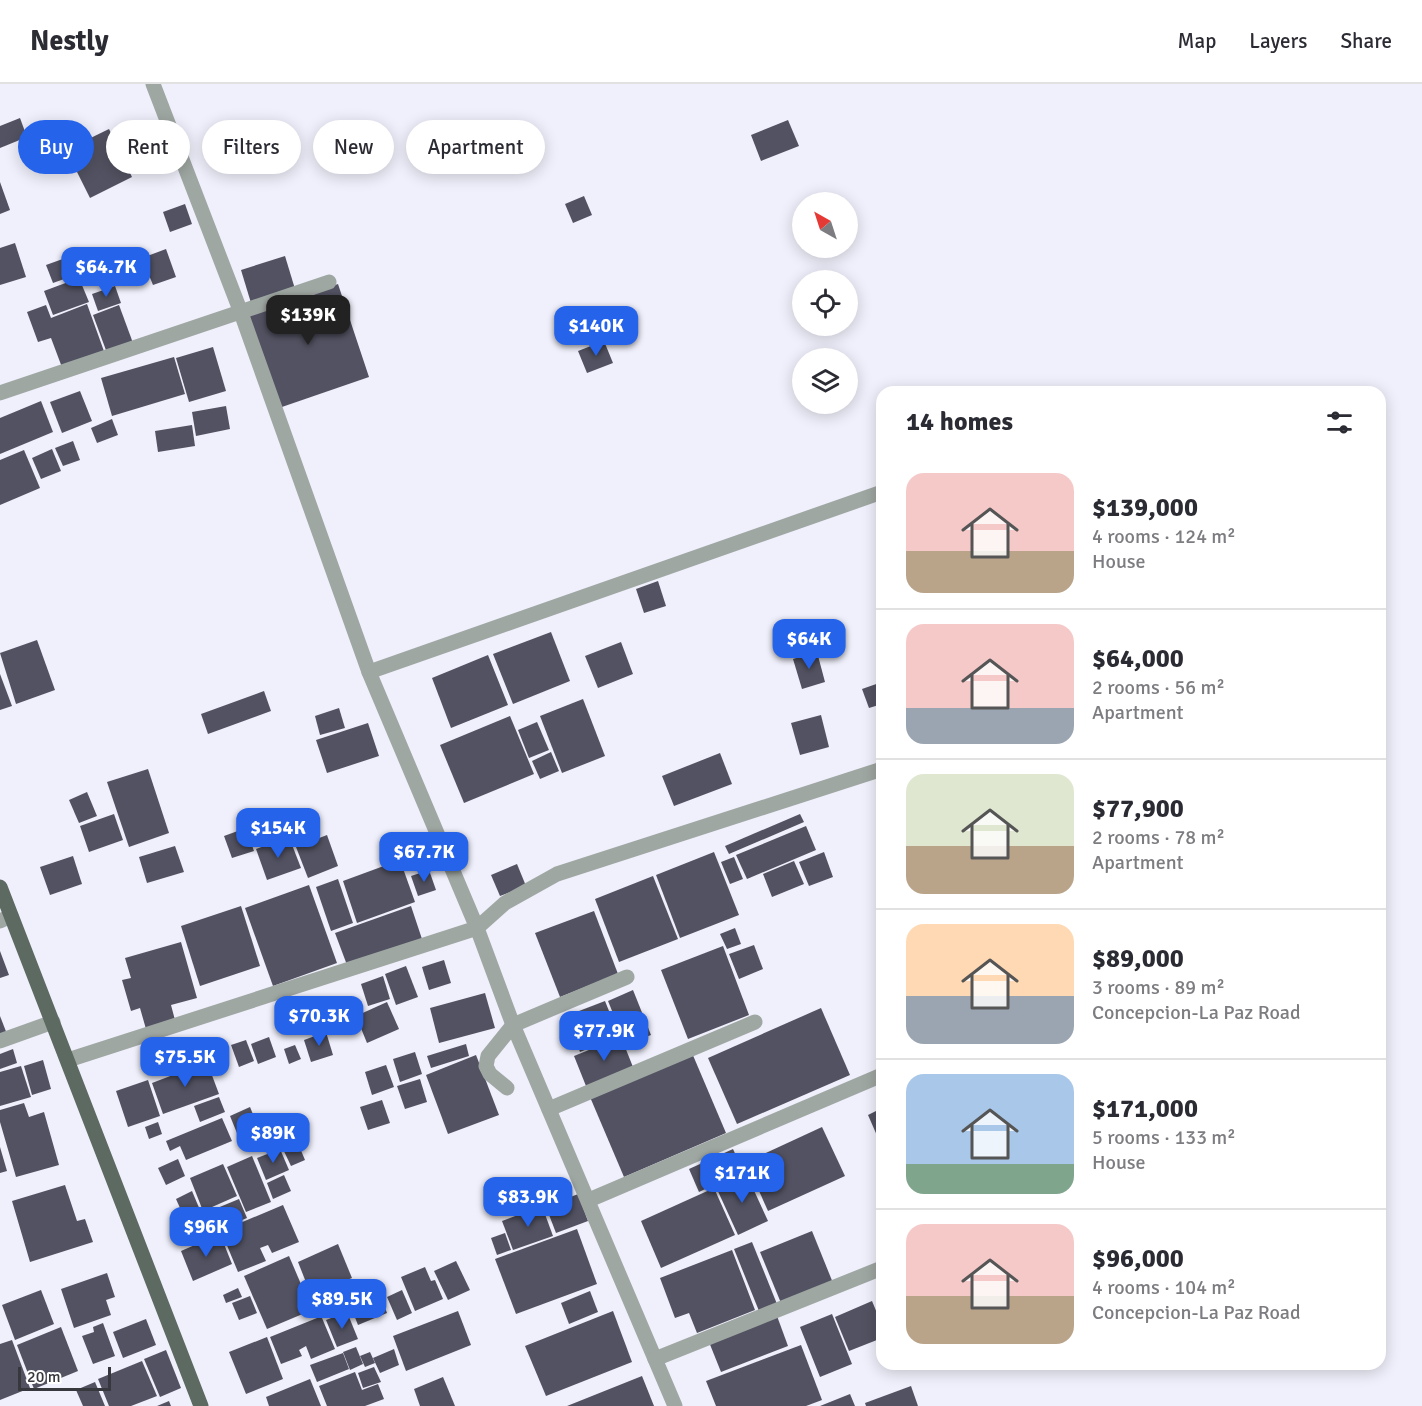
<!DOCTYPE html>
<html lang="en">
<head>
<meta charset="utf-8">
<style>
  :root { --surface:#fff; --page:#f7f7f7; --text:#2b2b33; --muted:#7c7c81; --line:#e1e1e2; --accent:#2563eb }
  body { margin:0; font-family:Signika,sans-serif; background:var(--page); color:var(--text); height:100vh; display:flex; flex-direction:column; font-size:22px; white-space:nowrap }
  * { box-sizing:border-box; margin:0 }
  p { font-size:20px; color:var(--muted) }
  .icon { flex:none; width:33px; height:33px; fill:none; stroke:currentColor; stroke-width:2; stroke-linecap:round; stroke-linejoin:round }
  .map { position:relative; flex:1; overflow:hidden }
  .details { position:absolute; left:876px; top:302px; width:510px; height:984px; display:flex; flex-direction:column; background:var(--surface); border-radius:18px; box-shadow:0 3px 15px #0003 }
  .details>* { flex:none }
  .banner { position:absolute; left:18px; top:36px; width:570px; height:54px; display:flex; gap:12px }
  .needle { width:39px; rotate:321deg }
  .tools { position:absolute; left:792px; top:108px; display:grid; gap:12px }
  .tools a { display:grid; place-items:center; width:66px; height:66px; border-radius:50%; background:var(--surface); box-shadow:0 3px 15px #0003; font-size:30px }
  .scale { position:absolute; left:18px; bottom:15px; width:93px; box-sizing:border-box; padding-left:6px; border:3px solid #37373e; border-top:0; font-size:16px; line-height:21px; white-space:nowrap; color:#37373e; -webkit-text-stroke:4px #fefefe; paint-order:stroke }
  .price { position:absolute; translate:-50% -51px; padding:0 14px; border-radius:12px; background:var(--accent); color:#fff; font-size:20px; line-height:39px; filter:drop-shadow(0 2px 3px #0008) }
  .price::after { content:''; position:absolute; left:50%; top:36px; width:18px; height:14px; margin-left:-9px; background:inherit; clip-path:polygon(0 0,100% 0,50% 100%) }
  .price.selected { background:#222; color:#fff }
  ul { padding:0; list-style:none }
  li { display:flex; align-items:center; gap:18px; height:150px; padding:0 30px }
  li+li { border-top:2px solid var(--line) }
  li span { display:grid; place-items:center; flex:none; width:168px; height:120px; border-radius:18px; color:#555 }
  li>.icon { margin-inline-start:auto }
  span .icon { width:72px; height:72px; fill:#fffc; stroke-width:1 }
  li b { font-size:26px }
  h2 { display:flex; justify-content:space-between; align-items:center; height:72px; padding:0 30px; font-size:26px }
  .chip { padding:0 21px; border-radius:27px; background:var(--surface); box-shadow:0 3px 15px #0003; font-size:21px; line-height:54px }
  .chip.selected { background:var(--accent); color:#fff }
  header { display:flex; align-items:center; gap:36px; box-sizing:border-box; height:84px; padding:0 30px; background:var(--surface); border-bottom:2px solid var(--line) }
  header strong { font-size:28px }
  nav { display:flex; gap:33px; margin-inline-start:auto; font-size:21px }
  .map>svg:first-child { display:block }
</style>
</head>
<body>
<header>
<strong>Nestly</strong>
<nav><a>Map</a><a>Layers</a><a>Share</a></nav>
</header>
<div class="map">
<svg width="1422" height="1322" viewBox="0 0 1422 1322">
  <rect width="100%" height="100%" fill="#f0f0fc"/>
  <g fill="#525262">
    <polygon points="20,34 27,53 0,64 0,42"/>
    <polygon points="788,36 799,62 761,77 751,51"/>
    <polygon points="109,45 132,93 90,114 66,66"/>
    <polygon points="0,98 10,126 0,130"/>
    <polygon points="584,112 592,131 573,139 565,120"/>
    <polygon points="185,120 192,140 170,148 163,128"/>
    <polygon points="15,159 26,193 0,201 0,164"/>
    <polygon points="166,165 176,193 153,201 142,174"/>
    <polygon points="71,172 78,190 53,199 46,181"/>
    <polygon points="285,172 295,205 251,219 241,186"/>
    <polygon points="79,194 89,218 53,231 44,207"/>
    <polygon points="338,200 369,293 279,324 247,231"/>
    <polygon points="115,202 121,219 98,227 92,210"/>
    <polygon points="87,220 105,270 63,286 51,254 38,258 27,228 46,221 51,234"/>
    <polygon points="119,221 133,259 107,269 93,231"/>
    <polygon points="604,257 613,279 587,289 578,267"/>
    <polygon points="213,263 226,307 189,318 176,274"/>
    <polygon points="174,273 185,310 112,332 101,294"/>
    <polygon points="80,307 92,337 62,349 50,318"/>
    <polygon points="41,317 53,348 0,370 0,334"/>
    <polygon points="226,322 230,345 196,352 192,328"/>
    <polygon points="112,335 118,351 97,359 91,344"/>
    <polygon points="192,341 195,362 158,368 155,347"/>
    <polygon points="73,357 80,376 63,382 55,364"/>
    <polygon points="52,365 61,387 41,395 32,374"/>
    <polygon points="24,366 40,404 0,421 0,376"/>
    <polygon points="658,497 666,522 644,529 636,505"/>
    <polygon points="551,548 570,597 513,620 493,570"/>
    <polygon points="37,556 55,606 16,620 0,569"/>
    <polygon points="621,558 633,590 598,604 585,572"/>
    <polygon points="817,568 825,598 802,605 793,575"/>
    <polygon points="488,571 508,621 451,644 432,594"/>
    <polygon points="0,590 12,622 0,626"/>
    <polygon points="882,598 882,620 869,624 862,605"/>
    <polygon points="264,607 271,627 208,650 201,630"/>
    <polygon points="583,615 605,672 562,689 540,632"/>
    <polygon points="339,624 345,644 320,651 315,632"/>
    <polygon points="821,631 829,663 800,671 791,639"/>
    <polygon points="510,632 534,690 464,719 440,661"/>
    <polygon points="537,638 549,666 529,674 518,646"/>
    <polygon points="368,639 379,672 327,689 316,656"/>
    <polygon points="551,668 559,687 540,695 532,677"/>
    <polygon points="720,669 732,700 674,722 662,692"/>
    <polygon points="148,685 169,749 129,763 107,698"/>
    <polygon points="87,708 97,732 79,739 69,716"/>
    <polygon points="114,730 123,756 89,768 80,742"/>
    <polygon points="800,730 804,738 729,770 725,762"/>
    <polygon points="806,742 816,766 747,795 736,771"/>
    <polygon points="246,744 254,767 232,774 224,752"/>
    <polygon points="327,751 338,782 308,794 296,763"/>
    <polygon points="289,753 301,784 267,796 256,765"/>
    <polygon points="175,762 184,788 147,799 139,773"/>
    <polygon points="714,768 739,831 680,854 656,791"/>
    <polygon points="824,768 833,793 809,802 799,778"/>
    <polygon points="73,772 82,800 50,811 40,783"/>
    <polygon points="734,773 743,795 730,800 721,778"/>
    <polygon points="400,776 415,818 357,839 343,797"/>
    <polygon points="794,777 804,800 772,813 763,790"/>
    <polygon points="517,780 526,802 500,812 491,791"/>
    <polygon points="429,786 436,806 418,812 411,792"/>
    <polygon points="653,792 678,855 619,878 595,815"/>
    <polygon points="338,795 353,839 331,847 316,803"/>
    <polygon points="309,801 337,879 273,902 245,824"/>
    <polygon points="241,822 260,882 200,902 181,842"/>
    <polygon points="411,822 422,855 347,881 335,849"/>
    <polygon points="594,827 618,890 560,913 535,849"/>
    <polygon points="735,844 741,860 727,865 720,850"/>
    <polygon points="181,858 197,914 171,921 175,936 146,945 140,924 131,927 122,896 131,894 125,874"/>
    <polygon points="754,861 763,885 739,895 729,870"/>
    <polygon points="723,862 749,931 688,955 661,886"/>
    <polygon points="0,867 9,891 0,894"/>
    <polygon points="444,876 451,899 429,906 422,883"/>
    <polygon points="406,882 418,913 396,921 385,890"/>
    <polygon points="383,892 390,915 368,922 361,900"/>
    <polygon points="633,906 651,951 626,961 608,917"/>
    <polygon points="485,909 495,944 439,959 430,924"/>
    <polygon points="605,917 619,952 580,968 566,932"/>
    <polygon points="387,918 399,945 367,959 356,932"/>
    <polygon points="821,924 850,991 737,1040 708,974"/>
    <polygon points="0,932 7,950 0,952"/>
    <polygon points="326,948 333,971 311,978 304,956"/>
    <polygon points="269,953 276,973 258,980 251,960"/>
    <polygon points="621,953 633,983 586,1002 574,972"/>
    <polygon points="246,956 254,977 239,983 231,961"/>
    <polygon points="466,960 469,972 431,984 427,972"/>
    <polygon points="295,961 301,975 289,980 284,965"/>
    <polygon points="13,965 17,979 0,985 0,970"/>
    <polygon points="415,968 422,990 400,998 393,975"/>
    <polygon points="692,969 726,1049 624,1093 590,1013"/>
    <polygon points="476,971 499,1031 448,1050 426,991"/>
    <polygon points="43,976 51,1005 32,1011 24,982"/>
    <polygon points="207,978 219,1010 163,1030 152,999"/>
    <polygon points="386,981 394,1003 372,1011 365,988"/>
    <polygon points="21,982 31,1013 0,1022 0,988"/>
    <polygon points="420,995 427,1018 405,1025 397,1002"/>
    <polygon points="148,996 160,1032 128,1043 116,1007"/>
    <polygon points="219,1013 225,1028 200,1038 194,1022"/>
    <polygon points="382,1016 390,1039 368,1046 360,1023"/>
    <polygon points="24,1019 29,1033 44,1028 59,1081 16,1093 0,1038 0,1026"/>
    <polygon points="250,1023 259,1045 239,1054 230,1032"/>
    <polygon points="882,1024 882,1063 868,1031"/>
    <polygon points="222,1034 232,1057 186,1076 180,1062 170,1067 166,1057"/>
    <polygon points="158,1038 162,1050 149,1055 145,1043"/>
    <polygon points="822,1043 845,1092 768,1127 746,1078"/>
    <polygon points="297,1057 305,1076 291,1082 282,1063"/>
    <polygon points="0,1063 7,1087 0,1089"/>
    <polygon points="280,1065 289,1086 266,1096 257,1074"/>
    <polygon points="733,1065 743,1087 699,1108 689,1085"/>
    <polygon points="252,1072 271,1118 246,1128 227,1083"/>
    <polygon points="178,1075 185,1092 166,1101 158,1084"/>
    <polygon points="223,1080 237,1112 203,1127 190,1094"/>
    <polygon points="746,1089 768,1137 738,1151 716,1103"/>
    <polygon points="284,1091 291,1107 273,1115 267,1099"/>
    <polygon points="65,1101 77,1137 85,1135 93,1158 30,1178 12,1117"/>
    <polygon points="714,1104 735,1151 661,1184 641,1137"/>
    <polygon points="192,1107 200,1126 184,1133 176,1115"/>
    <polygon points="578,1110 588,1137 556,1149 546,1123"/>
    <polygon points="239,1115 247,1134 218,1146 210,1127"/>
    <polygon points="283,1121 299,1158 272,1169 268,1161 260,1164 266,1177 238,1188 221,1147"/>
    <polygon points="542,1122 553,1152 513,1166 502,1137"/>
    <polygon points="577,1145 597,1200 516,1230 495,1175"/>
    <polygon points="812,1147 833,1199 781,1219 760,1168"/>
    <polygon points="505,1149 511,1166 497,1171 491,1154"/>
    <polygon points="220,1150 232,1180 193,1197 181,1167"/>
    <polygon points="752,1158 777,1220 759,1227 734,1165"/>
    <polygon points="338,1160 352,1194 311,1211 298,1178"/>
    <polygon points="732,1166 755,1226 697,1249 689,1229 675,1234 660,1194"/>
    <polygon points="289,1172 312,1226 267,1245 244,1192"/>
    <polygon points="456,1177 470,1206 448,1216 434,1187"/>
    <polygon points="425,1183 431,1197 435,1196 443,1215 415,1227 401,1193"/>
    <polygon points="107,1189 115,1213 106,1216 111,1231 74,1244 61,1205"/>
    <polygon points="238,1204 242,1213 226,1219 223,1211"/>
    <polygon points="377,1204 387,1229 358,1241 348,1216"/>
    <polygon points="41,1206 54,1240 15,1256 2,1221"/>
    <polygon points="402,1206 412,1229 397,1236 387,1213"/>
    <polygon points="590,1207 598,1228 569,1240 561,1219"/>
    <polygon points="333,1209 340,1227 322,1234 335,1265 311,1275 306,1262 299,1266 302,1272 281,1280 270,1253 322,1232 316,1216"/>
    <polygon points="250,1212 257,1229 239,1236 232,1219"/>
    <polygon points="872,1217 882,1241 882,1254 849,1267 835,1233"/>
    <polygon points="458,1227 471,1261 406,1287 393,1252"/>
    <polygon points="613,1227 632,1278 546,1312 525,1262"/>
    <polygon points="347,1228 358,1255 337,1263 326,1236"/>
    <polygon points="832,1230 852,1280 820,1293 800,1243"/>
    <polygon points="777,1232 788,1262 721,1288 709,1258"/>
    <polygon points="146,1235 156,1261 123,1274 113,1248"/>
    <polygon points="103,1239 115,1272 93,1280 82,1252 94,1248 93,1243"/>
    <polygon points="61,1243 78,1287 34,1305 17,1261"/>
    <polygon points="267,1253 283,1295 246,1310 229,1268"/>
    <polygon points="12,1256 30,1304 0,1316 0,1260"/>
    <polygon points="801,1261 822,1316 806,1322 716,1322 706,1297"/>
    <polygon points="356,1263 363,1280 350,1286 343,1268"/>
    <polygon points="394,1265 399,1281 380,1289 373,1274"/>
    <polygon points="166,1266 181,1304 160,1313 144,1275"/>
    <polygon points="370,1268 375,1279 365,1283 360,1272"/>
    <polygon points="343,1269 349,1285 317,1298 310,1281"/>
    <polygon points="142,1277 157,1312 131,1322 109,1322 98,1295"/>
    <polygon points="374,1283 381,1298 363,1304 358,1289"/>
    <polygon points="355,1288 362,1306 378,1300 384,1315 365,1322 327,1322 319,1302"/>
    <polygon points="642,1292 654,1322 567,1322"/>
    <polygon points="443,1293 455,1322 420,1322 414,1305"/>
    <polygon points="310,1295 321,1322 269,1322 266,1313"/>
    <polygon points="95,1298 105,1322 83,1322 76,1306"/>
    <polygon points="911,1302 918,1322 866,1322 865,1319"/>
    <polygon points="850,1310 855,1322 820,1322"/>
    <polygon points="169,1317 171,1322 157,1322"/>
  </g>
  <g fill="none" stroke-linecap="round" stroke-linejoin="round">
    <g stroke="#9fa7a2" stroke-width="15">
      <polyline points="153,0 240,226 369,588 477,844 513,941 675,1322"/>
      <polyline points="0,309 329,198"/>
      <polyline points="369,588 882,408"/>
      <polyline points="0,837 11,832"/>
      <polyline points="0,957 53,938"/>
      <polyline points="68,976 477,844 505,819 557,790 882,685"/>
      <polyline points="507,1004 490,990 486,982 488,972 513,941 627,893"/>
      <polyline points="549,1025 755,938"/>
      <polyline points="589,1116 882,991"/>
      <polyline points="655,1275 882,1184"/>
    </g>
    <polyline stroke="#5c6a61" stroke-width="15" points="0,803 201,1322"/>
  </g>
</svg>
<div class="tools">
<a><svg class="needle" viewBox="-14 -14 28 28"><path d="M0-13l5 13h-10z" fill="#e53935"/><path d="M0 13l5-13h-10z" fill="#7c7c81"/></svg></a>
<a><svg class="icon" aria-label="locate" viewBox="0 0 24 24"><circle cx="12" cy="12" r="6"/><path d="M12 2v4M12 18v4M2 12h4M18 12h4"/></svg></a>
<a><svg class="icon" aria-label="layers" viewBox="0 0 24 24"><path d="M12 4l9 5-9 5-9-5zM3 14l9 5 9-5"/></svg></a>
</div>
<div class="scale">20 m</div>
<b class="price" style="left:106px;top:214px">$64.7K</b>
<b class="price selected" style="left:308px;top:262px">$139K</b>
<b class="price" style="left:596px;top:273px">$140K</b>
<b class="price" style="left:809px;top:586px">$64K</b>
<b class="price" style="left:278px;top:775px">$154K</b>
<b class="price" style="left:424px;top:799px">$67.7K</b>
<b class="price" style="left:319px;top:963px">$70.3K</b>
<b class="price" style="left:604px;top:978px">$77.9K</b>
<b class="price" style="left:185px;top:1004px">$75.5K</b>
<b class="price" style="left:273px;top:1080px">$89K</b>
<b class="price" style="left:742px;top:1120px">$171K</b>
<b class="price" style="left:528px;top:1144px">$83.9K</b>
<b class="price" style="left:206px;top:1174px">$96K</b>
<b class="price" style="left:342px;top:1246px">$89.5K</b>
<div class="banner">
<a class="chip selected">Buy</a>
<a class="chip">Rent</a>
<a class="chip">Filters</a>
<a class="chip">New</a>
<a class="chip">Apartment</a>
</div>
<section class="details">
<h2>14 homes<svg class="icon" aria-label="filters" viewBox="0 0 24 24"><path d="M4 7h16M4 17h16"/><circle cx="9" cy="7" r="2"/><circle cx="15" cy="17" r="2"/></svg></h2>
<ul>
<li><span style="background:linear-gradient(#f6c9c9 65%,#b9a48a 0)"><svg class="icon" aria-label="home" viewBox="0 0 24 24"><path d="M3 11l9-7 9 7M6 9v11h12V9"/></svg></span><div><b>$139,000</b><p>4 rooms · 124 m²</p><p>House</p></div></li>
<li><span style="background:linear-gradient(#f6c9c9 70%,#9aa5b1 0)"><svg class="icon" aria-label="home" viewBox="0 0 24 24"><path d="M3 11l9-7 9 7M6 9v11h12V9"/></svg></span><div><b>$64,000</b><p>2 rooms · 56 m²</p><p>Apartment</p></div></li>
<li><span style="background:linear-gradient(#dfe7d0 60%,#b9a48a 0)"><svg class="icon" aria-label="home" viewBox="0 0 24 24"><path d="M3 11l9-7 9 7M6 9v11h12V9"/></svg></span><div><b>$77,900</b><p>2 rooms · 78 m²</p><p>Apartment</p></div></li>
<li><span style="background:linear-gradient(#ffd9b3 60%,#9aa5b1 0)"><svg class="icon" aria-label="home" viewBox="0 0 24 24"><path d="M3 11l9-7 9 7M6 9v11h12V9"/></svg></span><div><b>$89,000</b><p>3 rooms · 89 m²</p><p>Concepcion-La Paz Road</p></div></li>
<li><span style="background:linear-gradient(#a9c7e8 75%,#7fa58c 0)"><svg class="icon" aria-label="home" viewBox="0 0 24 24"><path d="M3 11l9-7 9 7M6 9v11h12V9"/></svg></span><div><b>$171,000</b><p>5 rooms · 133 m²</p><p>House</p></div></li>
<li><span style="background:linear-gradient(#f6c9c9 60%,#b9a48a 0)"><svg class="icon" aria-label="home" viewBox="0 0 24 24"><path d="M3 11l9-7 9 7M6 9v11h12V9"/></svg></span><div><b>$96,000</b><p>4 rooms · 104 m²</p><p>Concepcion-La Paz Road</p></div></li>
</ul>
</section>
</div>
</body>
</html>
